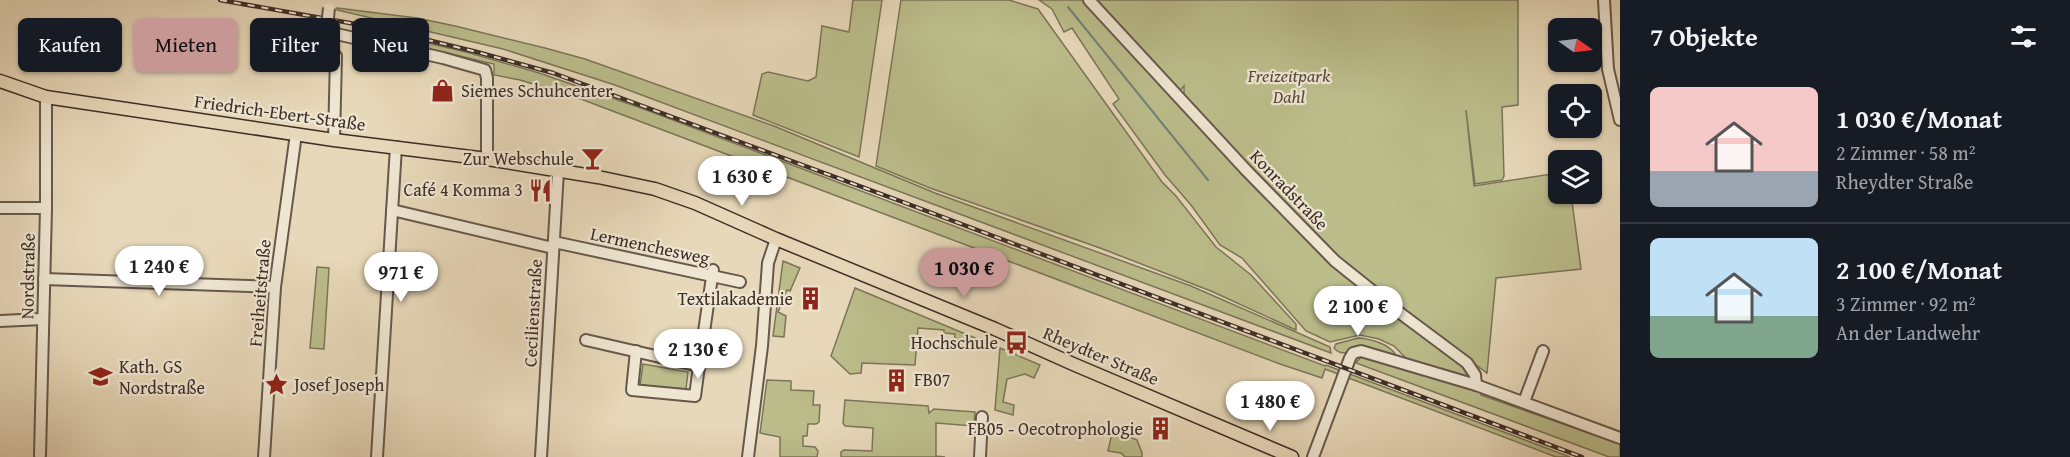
<!DOCTYPE html>
<html lang="de">
<head>
<meta charset="utf-8">
<style>
  :root { --surface:#171b24; --page:#20242c; --text:#f1f3f6; --muted:#9ea1a6; --line:#363941; --accent:#c59692 }
  body { margin:0; font-family:"Gentium Book Plus",serif; background:var(--page); color:var(--text); height:100vh; display:flex; flex-direction:column; font-size:22px; white-space:nowrap }
  * { box-sizing:border-box; margin:0 }
  p { font-size:20px; color:var(--muted) }
  .icon { flex:none; width:33px; height:33px; fill:none; stroke:currentColor; stroke-width:2; stroke-linecap:round; stroke-linejoin:round }
  .map { position:relative; flex:1; overflow:hidden }
  .drawer { display:flex; flex-direction:column; background:var(--surface); width:450px }
  .drawer>* { flex:none }
  .hud { position:absolute; left:18px; top:18px; width:570px; height:54px; display:flex; gap:12px }
  .needle { width:39px; rotate:104deg }
  .fabs { position:absolute; left:1548px; top:18px; display:grid; gap:12px }
  .fabs a { display:grid; place-items:center; width:54px; height:54px; border-radius:9px; background:var(--surface); box-shadow:0 2px 4px #0004; font-size:30px }
  .price { position:absolute; translate:-50% -51px; padding:0 14px; border-radius:21px; background:#fff; color:#222; font-size:20px; line-height:39px; filter:drop-shadow(0 2px 3px #0008) }
  .price::after { content:''; position:absolute; left:50%; top:36px; width:18px; height:14px; margin-left:-9px; background:inherit; clip-path:polygon(0 0,100% 0,50% 100%) }
  .price.current { background:var(--accent); color:#111 }
  ul { padding:0; list-style:none }
  li { display:flex; align-items:center; gap:18px; height:150px; padding:0 30px }
  li+li { border-top:2px solid var(--line) }
  li span { display:grid; place-items:center; flex:none; width:168px; height:120px; border-radius:9px; color:#555 }
  li>.icon { margin-inline-start:auto }
  span .icon { width:72px; height:72px; fill:#fffc; stroke-width:1 }
  li b { font-size:26px }
  h2 { display:flex; justify-content:space-between; align-items:center; height:72px; padding:0 30px; font-size:26px }
  .pill { padding:0 21px; border-radius:9px; background:var(--surface); box-shadow:0 2px 4px #0004; font-size:21px; line-height:54px }
  .pill.current { background:var(--accent); color:#111 }
  main { display:flex; flex:1; min-height:0 }
  .map>svg:first-child { display:block }
</style>
</head>
<body>
<main>
<div class="map">
<svg width="1620" height="457" viewBox="0 0 1620 457">
  <rect width="100%" height="100%" fill="#e7d8b9"/>
  <filter id="stains"><feTurbulence type="fractalNoise" baseFrequency=".00333" numOctaves="4"/><feColorMatrix values="0 0 0 0 .2 0 0 0 0 .09 0 0 0 0 .02 0 0 0 .5 -.17"/></filter>
  <radialGradient id="worn" r=".72"><stop offset=".6" stop-color="#630" stop-opacity="0"/><stop offset="1" stop-color="#630" stop-opacity=".3"/></radialGradient>
  <g fill="#bbbd8b" stroke="#7c755a" stroke-width="1.5">
    <polygon points="853,0 882,0 859,157 753,115 762,74 768,72 808,81 816,77 822,26 849,32"/>
    <polygon points="901,0 1009,0 1038,9 1162,182 1176,196 1216,247 1251,275 1296,324 1296,330 1211,291 1100,248 930,188 876,166"/>
    <polygon points="1039,0 1087,0 1269,198 1468,367 1470,375 1467,377 1460,376 1407,359 1394,346 1379,339 1360,335 1330,342 1306,331 1242,258 1220,245 1191,205 1165,175 1113,104 1119,99 1072,28 1064,32 1052,9"/>
    <polygon points="1093,0 1518,0 1518,105 1502,107 1504,176 1502,180 1475,184 1466,110 1474,186 1558,173 1558,194 1571,194 1581,269 1496,278 1487,373 1351,272 1184,101 1184,86 1176,95"/>
    <polygon points="337,8 417,18 455,26 545,48 585,59 774,126 935,193 1191,286 1330,347 1331,353 615,85 503,49 337,10"/>
    <polygon points="380,32 466,52 539,73 641,108 1325,366 1326,365 1570,457 1556,457 1325,369 1322,378 1280,364 573,96 520,80 494,75 494,64 379,37"/>
    <polygon points="783,261 800,268 790,291 787,290 778,312 786,316 784,337 773,336"/>
    <polygon points="317,267 329,268 324,349 310,348"/>
    <polygon points="855,288 980,340 979,350 954,348 955,334 944,333 944,330 918,328 915,365 862,363 861,373 850,374 831,356"/>
    <path d="M1358,338C1372,339 1389,344 1396,355L1364,346C1351,346 1345,360 1334,348L1336,344Z"/>
    <polygon points="1000,348 1040,365 1034,378 1025,374 1007,379 1003,402 1014,405 1013,415 995,410"/>
    <polygon points="1364,357 1481,391 1481,395 1620,444 1620,457 1609,457 1356,363 1360,358"/>
    <polygon points="643,364 688,372 686,389 640,385"/>
    <polygon points="767,380 791,381 791,390 814,391 813,405 820,405 819,422 816,424 808,424 807,436 803,436 803,446 815,447 818,451 817,457 780,457 780,437 760,433"/>
    <polygon points="845,400 928,406 929,413 934,409 975,412 974,426 936,423 936,456 945,457 841,457 841,452 844,450 872,451 873,428 845,426 843,423"/>
    <polygon points="1112,433 1125,435 1137,440 1142,453 1142,457 1125,457 1121,453 1108,451"/>
  </g>
  <g fill="none" stroke-linecap="round" stroke-linejoin="round">
    <polyline stroke="#738279" stroke-width="2" points="1068,7 1208,180"/>
    <defs>
      <g id="minor">
        <polyline points="1089,0 1246,170 1335,261 1400,313 1467,363 1475,375 1476,385"/>
        <polyline points="1604,0 1608,69 1620,120"/>
        <polyline points="327,27 332,33 443,58 485,70 487,78 487,159"/>
        <polyline points="334,140 336,56"/>
        <polyline points="0,208 46,208"/>
        <polyline points="392,210 553,248"/>
        <polyline points="554,242 740,282"/>
        <polyline points="44,279 275,287"/>
        <polyline points="0,321 43,319"/>
        <polyline points="586,340 699,366 713,270"/>
        <polyline points="636,351 632,390 695,396 699,366"/>
        <polyline points="1524,402 1543,351"/>
        <polyline points="40,455 46,208 46,97"/>
        <polyline points="264,457 275,287 296,134"/>
        <polyline points="377,457 396,147"/>
        <polyline points="541,457 558,171"/>
        <polyline points="748,457 762,346 768,263 776,239"/>
        <polyline points="980,457 982,417"/>
        <polyline points="1313,457 1350,358 1353,353 1361,351 1476,385 1620,438"/>
      </g>
      <polyline id="major" points="0,81 46,97 334,140 487,159 598,177 655,189 695,203 776,239 995,329 1073,364 1292,457"/>
    </defs>
    <use href="#minor" stroke="#68584c" stroke-width="14"/>
    <use href="#major" stroke="#3d2d28" stroke-width="15"/>
    <use href="#minor" stroke="#efe6d2" stroke-width="10"/>
    <use href="#major" stroke="#e7d8b9" stroke-width="12"/>
    <defs>
      <polyline id="rail" points="220,0 378,28 477,52 553,73 900,201 1582,457"/>
    </defs>
    <use href="#rail" stroke="#3d2d28" stroke-width="4.5"/>
    <use href="#rail" stroke="#efe6d2" stroke-width="2" stroke-dasharray="7" stroke-linecap="butt"/>
    <defs>
      <polyline id="minor-bridge" points="327,27 329,8"/>
    </defs>
    <use href="#minor-bridge" stroke="#68584c" stroke-width="14" stroke-linecap="butt"/>
    <use href="#minor-bridge" stroke="#efe6d2" stroke-width="10"/>
  </g>
  <defs>
    <symbol id="shop-bare" viewBox="-9 -9 18 18"><path d="M-5-2.5h2.3a2.7 3.5 0 0 1 5.4 0H5L5.5 6h-11ZM-1.5-2.5h3a1.5 2.3 0 0 0-3 0Z" fill="#8f2418" stroke="#efe6d2" stroke-width="2.5" paint-order="stroke"/></symbol>
    <symbol id="bar-bare" viewBox="-9 -9 18 18"><path d="M-6-5H6L.8 .8V4.5H3.5V6h-7V4.5H-.8V.8Z" fill="#8f2418" stroke="#efe6d2" stroke-width="2.5" paint-order="stroke"/></symbol>
    <symbol id="restaurant-bare" viewBox="-9 -9 18 18"><path d="M-5-6h1v4h1v-4h1v4h1v-4h1v5L-1.5 .5V6h-2V.5L-5-1ZM5-6V6H3V1.5H1.5Q1.5-4 5-6Z" fill="#8f2418" stroke="#efe6d2" stroke-width="2.5" paint-order="stroke"/></symbol>
    <symbol id="building-bare" viewBox="-9 -9 18 18"><path d="M-4-6H4V6H1V3H-1V6H-4ZM-2.5-4.3h1.7v1.8h-1.7ZM.8-4.3h1.7v1.8H.8ZM-2.5-1h1.7V.8h-1.7ZM.8-1h1.7V.8H.8Z" fill="#8f2418" stroke="#efe6d2" stroke-width="2.5" paint-order="stroke"/></symbol>
    <symbol id="bus-bare" viewBox="-9 -9 18 18"><path d="M-5-6H5V4H4V6H2V4H-2V6H-4V4H-5ZM-3.5-4V0h7V-4ZM-3.5 1.2v1.5H-2V1.2ZM2 1.2v1.5H3.5V1.2Z" fill="#8f2418" stroke="#efe6d2" stroke-width="2.5" paint-order="stroke"/></symbol>
    <symbol id="school-bare" viewBox="-9 -9 18 18"><path d="M0-5L7-2L0 1L-7-2ZM-4 1L0 2.5L4 1V4Q0 6-4 4Z" fill="#8f2418" stroke="#efe6d2" stroke-width="2.5" paint-order="stroke"/></symbol>
    <symbol id="sight-bare" viewBox="-9 -9 18 18"><path d="M0-6L1.8-2.2L6-1.7L2.9 1.2L3.7 5.4L0 3.3L-3.7 5.4L-2.9 1.2L-6-1.7L-1.8-2.2Z" fill="#8f2418" stroke="#efe6d2" stroke-width="2.5" paint-order="stroke"/></symbol>
  </defs>
  <g fill-rule="evenodd">
    <use href="#shop-bare" x="426" y="74" width="33" height="33"/>
    <use href="#bar-bare" x="576" y="142" width="33" height="33"/>
    <use href="#restaurant-bare" x="524" y="174" width="33" height="33"/>
    <use href="#building-bare" x="794" y="282" width="33" height="33"/>
    <use href="#bus-bare" x="1000" y="326" width="33" height="33"/>
    <use href="#school-bare" x="84" y="360" width="33" height="33"/>
    <use href="#building-bare" x="880" y="364" width="33" height="33"/>
    <use href="#sight-bare" x="260" y="368" width="33" height="33"/>
    <use href="#building-bare" x="1144" y="412" width="33" height="33"/>
  </g>
  <g text-anchor="middle" stroke-width="4.5" stroke-linejoin="round" paint-order="stroke">
    <g font-size="18" font-style="italic" fill="#564a3c" stroke="#efe6d2">
      <text x="1289" y="82">Freizeitpark<tspan x="1289" dy="21">Dahl</tspan></text>
    </g>
    <g font-size="18" fill="#3d2d28" stroke="#efe6d2" text-anchor="end">
      <text x="461" y="97" text-anchor="start">Siemes Schuhcenter</text>
      <text x="574" y="165">Zur Webschule</text>
      <text x="523" y="196">Café 4 Komma 3</text>
      <text x="793" y="305">Textilakademie</text>
      <text x="998" y="349">Hochschule</text>
      <text x="119" y="373" text-anchor="start">Kath. GS<tspan x="119" dy="21">Nordstraße</tspan></text>
      <text x="914" y="386" text-anchor="start">FB07</text>
      <text x="294" y="391" text-anchor="start">Josef Joseph</text>
      <text x="1143" y="435">FB05 - Oecotrophologie</text>
    </g>
    <g font-size="18" fill="#3d2d28" stroke="#efe6d2">
      <text transform="translate(280 113) rotate(8)" y="6">Friedrich-Ebert-Straße</text>
      <text transform="translate(1289 190) rotate(46)" y="6">Konradstraße</text>
      <text transform="translate(650 246) rotate(12)" y="6">Lermenchesweg</text>
      <text transform="translate(28 276) rotate(-89)" y="6">Nordstraße</text>
      <text transform="translate(260 293) rotate(-85)" y="6">Freiheitstraße</text>
      <text transform="translate(533 313) rotate(-87)" y="6">Cecilienstraße</text>
      <text transform="translate(1101 356) rotate(23)" y="6">Rheydter Straße</text>
    </g>
  </g>
  <rect width="100%" height="100%" filter="url(#stains)"/>
  <rect width="100%" height="100%" fill="url(#worn)"/>
</svg>
<div class="fabs">
<a><svg class="needle" viewBox="-14 -14 28 28"><path d="M0-13l5 13h-10z" fill="#e53935"/><path d="M0 13l5-13h-10z" fill="#9ea1a6"/></svg></a>
<a><svg class="icon" aria-label="locate" viewBox="0 0 24 24"><circle cx="12" cy="12" r="6"/><path d="M12 2v4M12 18v4M2 12h4M18 12h4"/></svg></a>
<a><svg class="icon" aria-label="layers" viewBox="0 0 24 24"><path d="M12 4l9 5-9 5-9-5zM3 14l9 5 9-5"/></svg></a>
</div>
<b class="price" style="left:742px;top:207px">1 630 €</b>
<b class="price" style="left:159px;top:297px">1 240 €</b>
<b class="price current" style="left:964px;top:299px">1 030 €</b>
<b class="price" style="left:401px;top:303px">971 €</b>
<b class="price" style="left:1358px;top:337px">2 100 €</b>
<b class="price" style="left:698px;top:380px">2 130 €</b>
<b class="price" style="left:1270px;top:432px">1 480 €</b>
<div class="hud">
<a class="pill">Kaufen</a>
<a class="pill current">Mieten</a>
<a class="pill">Filter</a>
<a class="pill">Neu</a>
</div>
</div>
<section class="drawer">
<h2>7 Objekte<svg class="icon" aria-label="filters" viewBox="0 0 24 24"><path d="M4 7h16M4 17h16"/><circle cx="9" cy="7" r="2"/><circle cx="15" cy="17" r="2"/></svg></h2>
<ul>
<li><span style="background:linear-gradient(#f6c9c9 70%,#9aa5b1 0)"><svg class="icon" aria-label="home" viewBox="0 0 24 24"><path d="M3 11l9-7 9 7M6 9v11h12V9"/></svg></span><div><b>1 030 €/Monat</b><p>2 Zimmer · 58 m²</p><p>Rheydter Straße</p></div></li>
<li><span style="background:linear-gradient(#bfe0f5 65%,#7fa58c 0)"><svg class="icon" aria-label="home" viewBox="0 0 24 24"><path d="M3 11l9-7 9 7M6 9v11h12V9"/></svg></span><div><b>2 100 €/Monat</b><p>3 Zimmer · 92 m²</p><p>An der Landwehr</p></div></li>
</ul>
</section>
</main>
</body>
</html>
